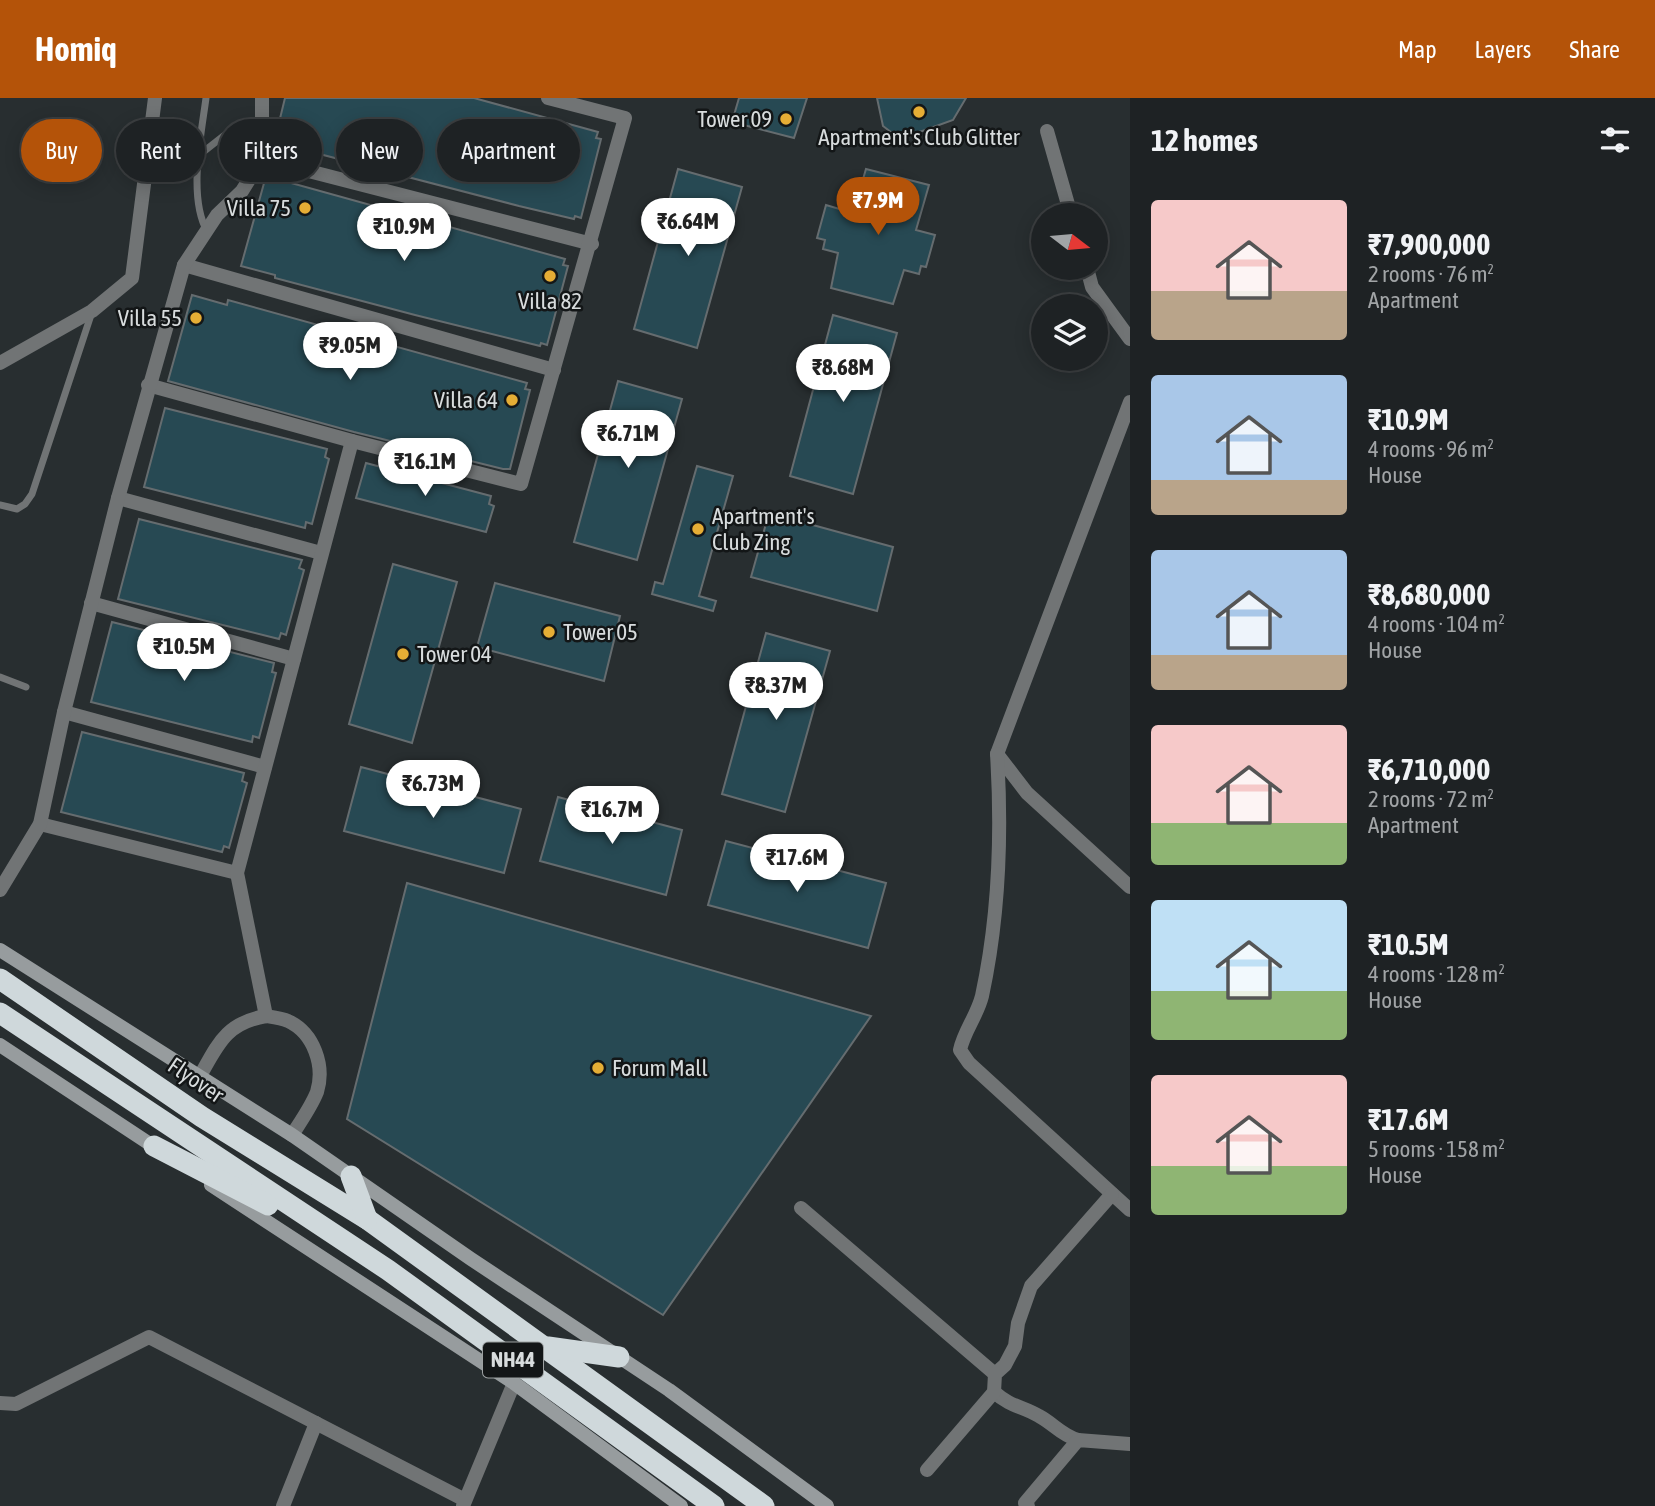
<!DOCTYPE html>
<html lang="en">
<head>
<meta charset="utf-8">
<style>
  :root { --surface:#1e2224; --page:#262a2c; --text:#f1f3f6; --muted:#a1a4a6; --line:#3c3f41; --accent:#b45309 }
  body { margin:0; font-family:"Asap Condensed",sans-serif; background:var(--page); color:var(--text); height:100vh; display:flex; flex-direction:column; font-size:26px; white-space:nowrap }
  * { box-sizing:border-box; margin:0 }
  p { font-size:23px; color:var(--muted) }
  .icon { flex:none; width:38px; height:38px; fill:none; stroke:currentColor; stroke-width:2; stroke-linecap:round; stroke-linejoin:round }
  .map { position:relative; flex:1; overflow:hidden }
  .details { display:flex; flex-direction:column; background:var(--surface); width:525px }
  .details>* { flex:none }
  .guide { position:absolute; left:21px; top:21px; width:665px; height:63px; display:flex; gap:14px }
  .needle { width:46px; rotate:106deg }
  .fabs { position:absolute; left:1031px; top:105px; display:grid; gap:14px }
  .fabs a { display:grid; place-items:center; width:77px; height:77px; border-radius:50%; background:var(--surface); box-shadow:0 4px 18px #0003,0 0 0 2px var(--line); font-size:35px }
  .price { position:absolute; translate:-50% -60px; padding:0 16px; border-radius:24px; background:#fff; color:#222; font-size:23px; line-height:46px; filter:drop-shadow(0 2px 4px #0008) }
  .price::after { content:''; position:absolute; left:50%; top:42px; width:21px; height:16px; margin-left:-10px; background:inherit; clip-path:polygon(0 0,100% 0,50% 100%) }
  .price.on { background:var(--accent); color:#fff }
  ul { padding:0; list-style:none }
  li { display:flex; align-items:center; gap:21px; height:175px; padding:0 21px }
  li span { display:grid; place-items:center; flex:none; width:196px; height:140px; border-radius:7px; color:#555 }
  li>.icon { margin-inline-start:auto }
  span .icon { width:84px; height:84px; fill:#fffc; stroke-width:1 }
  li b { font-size:30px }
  h2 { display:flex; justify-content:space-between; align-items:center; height:84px; padding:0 21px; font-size:30px }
  .tag { padding:0 24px; border-radius:32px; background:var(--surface); box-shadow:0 4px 18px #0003,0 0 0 2px var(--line); font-size:24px; line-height:63px }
  .tag.on { background:var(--accent); color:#fff }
  header { display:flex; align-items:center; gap:42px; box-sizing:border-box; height:98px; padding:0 35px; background:var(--accent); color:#fff }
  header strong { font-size:33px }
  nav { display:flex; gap:38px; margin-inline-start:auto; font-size:24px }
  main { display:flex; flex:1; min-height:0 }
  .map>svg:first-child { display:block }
</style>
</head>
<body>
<header>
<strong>Homiq</strong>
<nav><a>Map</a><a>Layers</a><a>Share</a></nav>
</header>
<main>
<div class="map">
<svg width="1130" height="1408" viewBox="0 0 1130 1408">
  <rect width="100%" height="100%" fill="#282e30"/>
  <g fill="#274953" stroke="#656c6f" stroke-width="2">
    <polygon points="285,0 474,0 598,34 596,40 601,41 581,120 575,118 574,121 519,108 308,53 309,50 275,41"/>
    <polygon points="739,0 807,0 794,40 732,24"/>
    <polygon points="877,0 966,0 953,22 900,41 883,28"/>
    <polygon points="678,71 742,89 697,250 634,231"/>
    <polygon points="866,71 929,87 916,132 935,137 926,169 921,168 919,176 904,172 893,206 831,190 838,155 823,151 825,142 817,140 826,107 853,115"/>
    <polygon points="266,78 565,161 563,167 568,168 547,247 541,245 540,248 415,217 275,180 275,177 241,168"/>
    <polygon points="192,197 227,207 228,202 527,285 525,291 530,292 510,371 503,371 354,334 168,283"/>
    <polygon points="833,217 897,235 853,396 790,378"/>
    <polygon points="618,283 682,301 637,462 574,444"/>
    <polygon points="165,310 327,351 325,359 329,361 312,426 306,424 305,430 144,389"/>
    <polygon points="366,365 491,398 489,406 494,408 486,434 356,400"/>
    <polygon points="697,368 733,378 699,498 716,503 713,513 652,496 655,484 663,486"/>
    <polygon points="769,415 893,449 877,513 751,479"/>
    <polygon points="139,421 302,462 299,470 304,472 286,537 281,535 279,541 118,501"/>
    <polygon points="393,466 457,484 412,645 349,626"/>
    <polygon points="495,485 620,518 604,583 477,549"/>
    <polygon points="112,524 274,565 272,574 276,575 259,640 253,638 252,644 91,604"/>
    <polygon points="766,535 830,553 785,714 722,696"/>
    <polygon points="82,634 244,675 242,683 247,685 229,750 224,748 222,754 61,714"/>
    <polygon points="361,669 521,711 504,775 344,733"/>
    <polygon points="558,699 682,732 666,797 540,763"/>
    <polygon points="726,743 886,785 868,850 708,807"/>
    <polygon points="407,785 871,918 663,1217 347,1021"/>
  </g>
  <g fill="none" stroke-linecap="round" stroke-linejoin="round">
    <g stroke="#717475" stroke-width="7">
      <path d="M206,0C201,38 188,99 207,133"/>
      <polyline points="198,58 226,36 262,25"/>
      <polyline points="0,407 17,411 25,406 32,396 91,217"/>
      <polyline points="0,579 26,589"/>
    </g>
    <g stroke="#717475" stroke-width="14">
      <polyline points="1047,33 1071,117"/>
      <polyline points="262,61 592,146"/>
      <polyline points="184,167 554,272"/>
      <polyline points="1087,170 1092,189 1130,241"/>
      <polyline points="0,265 92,213 132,180 155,0"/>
      <polyline points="148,287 352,343"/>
      <polyline points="1130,304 997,656 1027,695 1130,789"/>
      <polyline points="118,400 321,455"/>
      <polyline points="91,505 294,561"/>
      <polyline points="64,614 265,669"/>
      <path d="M997,656C1002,736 999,819 982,898C977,918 964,933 960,952L969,965L1130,1112"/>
      <polyline points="40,726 237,775"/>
      <polyline points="0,792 40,726 64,614 118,400 184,167 217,117 242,93 262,61 262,0"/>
      <path d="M266,918C273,919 282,920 288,923C314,935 325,968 317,994C311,1009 301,1023 292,1037"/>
      <path d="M200,978C218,946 226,925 266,918L237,775L352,343L521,386L625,20L548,0"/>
      <polyline points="801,1110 995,1276"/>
      <path d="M994,1294C1011,1309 1022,1308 1039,1318C1054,1326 1061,1337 1078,1342"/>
      <polyline points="0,1305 16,1306 149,1239 465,1402"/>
      <polyline points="927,1372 994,1294 995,1276 1005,1267 1015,1248 1018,1225 1031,1188 1112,1096"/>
      <polyline points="283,1408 316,1325"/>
      <polyline points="463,1408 514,1285"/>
      <polyline points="1028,1408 1025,1405 1078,1342 1130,1346"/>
    </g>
    <g stroke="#979c9e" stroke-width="14">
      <polyline points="0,852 292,1037 471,1161 669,1292 827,1408"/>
      <polyline points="0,947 159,1052"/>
      <polyline points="211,1087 514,1285 681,1408"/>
    </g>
    <g stroke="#cfd8db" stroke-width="21">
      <polyline points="0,881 202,1019 367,1121 764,1408"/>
      <polyline points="0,915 388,1172 714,1408"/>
      <polyline points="154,1048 268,1107"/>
      <polyline points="351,1078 367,1121"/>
      <polyline points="548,1249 619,1259"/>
    </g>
  </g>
  <g fill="#e5ad35" stroke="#131617" stroke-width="2.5">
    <circle cx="919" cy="14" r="7"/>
    <circle cx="786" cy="21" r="7"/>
    <circle cx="305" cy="110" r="7"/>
    <circle cx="550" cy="178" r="7"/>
    <circle cx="196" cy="220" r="7"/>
    <circle cx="512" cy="302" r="7"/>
    <circle cx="698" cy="431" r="7"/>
    <circle cx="549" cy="534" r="7"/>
    <circle cx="403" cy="556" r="7"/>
    <circle cx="598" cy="970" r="7"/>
  </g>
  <g text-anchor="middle" stroke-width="5" stroke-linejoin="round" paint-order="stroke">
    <rect fill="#131617" stroke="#9da1a2" stroke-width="2" x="483" y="1244.5" width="60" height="35" rx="5"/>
    <g font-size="21" font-weight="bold" fill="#d8dcdd">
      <text x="513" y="1269">NH44</text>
    </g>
    <g font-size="23" fill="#d8dcdd" stroke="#131617" text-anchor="end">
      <text x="772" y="29">Tower 09</text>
      <text x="919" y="47" text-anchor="middle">Apartment's Club Glitter</text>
      <text x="291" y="118">Villa 75</text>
      <text x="550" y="211" text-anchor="middle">Villa 82</text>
      <text x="182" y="228">Villa 55</text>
      <text x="498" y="310">Villa 64</text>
      <text x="712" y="426" text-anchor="start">Apartment's<tspan x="712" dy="26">Club Zing</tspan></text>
      <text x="563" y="542" text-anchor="start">Tower 05</text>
      <text x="417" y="564" text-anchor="start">Tower 04</text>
      <text x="612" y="978" text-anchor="start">Forum Mall</text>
    </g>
    <g font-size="23" fill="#d8dcdd" stroke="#131617">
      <text transform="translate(196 982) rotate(34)" y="8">Flyover</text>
    </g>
  </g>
</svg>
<div class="fabs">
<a><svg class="needle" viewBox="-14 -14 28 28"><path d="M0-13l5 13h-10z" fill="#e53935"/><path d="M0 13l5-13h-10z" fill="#a1a4a6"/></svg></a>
<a><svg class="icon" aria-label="layers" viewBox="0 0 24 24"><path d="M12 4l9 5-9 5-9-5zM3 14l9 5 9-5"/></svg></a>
</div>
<b class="price on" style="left:878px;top:139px">₹7.9M</b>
<b class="price" style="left:688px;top:160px">₹6.64M</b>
<b class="price" style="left:404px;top:165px">₹10.9M</b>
<b class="price" style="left:350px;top:284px">₹9.05M</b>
<b class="price" style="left:843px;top:306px">₹8.68M</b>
<b class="price" style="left:628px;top:372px">₹6.71M</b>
<b class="price" style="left:425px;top:400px">₹16.1M</b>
<b class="price" style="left:184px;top:585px">₹10.5M</b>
<b class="price" style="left:776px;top:624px">₹8.37M</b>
<b class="price" style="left:433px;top:722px">₹6.73M</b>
<b class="price" style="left:612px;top:748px">₹16.7M</b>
<b class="price" style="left:797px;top:796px">₹17.6M</b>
<div class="guide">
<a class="tag on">Buy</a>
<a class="tag">Rent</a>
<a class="tag">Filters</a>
<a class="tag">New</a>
<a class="tag">Apartment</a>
</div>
</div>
<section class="details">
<h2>12 homes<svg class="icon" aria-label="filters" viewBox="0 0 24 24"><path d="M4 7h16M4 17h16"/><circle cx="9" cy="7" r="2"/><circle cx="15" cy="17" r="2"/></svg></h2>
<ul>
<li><span style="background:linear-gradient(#f6c9c9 65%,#b9a48a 0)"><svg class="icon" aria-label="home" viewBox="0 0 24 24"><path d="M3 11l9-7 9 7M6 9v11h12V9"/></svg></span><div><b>₹7,900,000</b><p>2 rooms · 76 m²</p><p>Apartment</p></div></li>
<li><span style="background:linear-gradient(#a9c7e8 75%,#b9a48a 0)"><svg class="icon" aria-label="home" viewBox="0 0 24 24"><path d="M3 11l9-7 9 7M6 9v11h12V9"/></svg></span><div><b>₹10.9M</b><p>4 rooms · 96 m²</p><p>House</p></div></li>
<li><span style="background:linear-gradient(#a9c7e8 75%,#b9a48a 0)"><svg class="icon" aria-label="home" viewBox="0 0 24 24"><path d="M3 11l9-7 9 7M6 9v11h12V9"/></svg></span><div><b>₹8,680,000</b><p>4 rooms · 104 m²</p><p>House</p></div></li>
<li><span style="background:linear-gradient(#f6c9c9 70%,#8fb573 0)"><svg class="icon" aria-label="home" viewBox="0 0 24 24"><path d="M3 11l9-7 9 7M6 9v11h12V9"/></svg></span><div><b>₹6,710,000</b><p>2 rooms · 72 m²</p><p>Apartment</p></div></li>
<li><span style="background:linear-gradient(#bfe0f5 65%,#8fb573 0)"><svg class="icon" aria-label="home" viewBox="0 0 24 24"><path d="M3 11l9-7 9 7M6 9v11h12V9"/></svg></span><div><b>₹10.5M</b><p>4 rooms · 128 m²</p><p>House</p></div></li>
<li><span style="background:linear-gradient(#f6c9c9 65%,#8fb573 0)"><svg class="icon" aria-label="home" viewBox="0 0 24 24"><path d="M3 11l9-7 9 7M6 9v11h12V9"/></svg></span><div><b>₹17.6M</b><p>5 rooms · 158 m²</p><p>House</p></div></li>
</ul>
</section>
</main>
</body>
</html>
